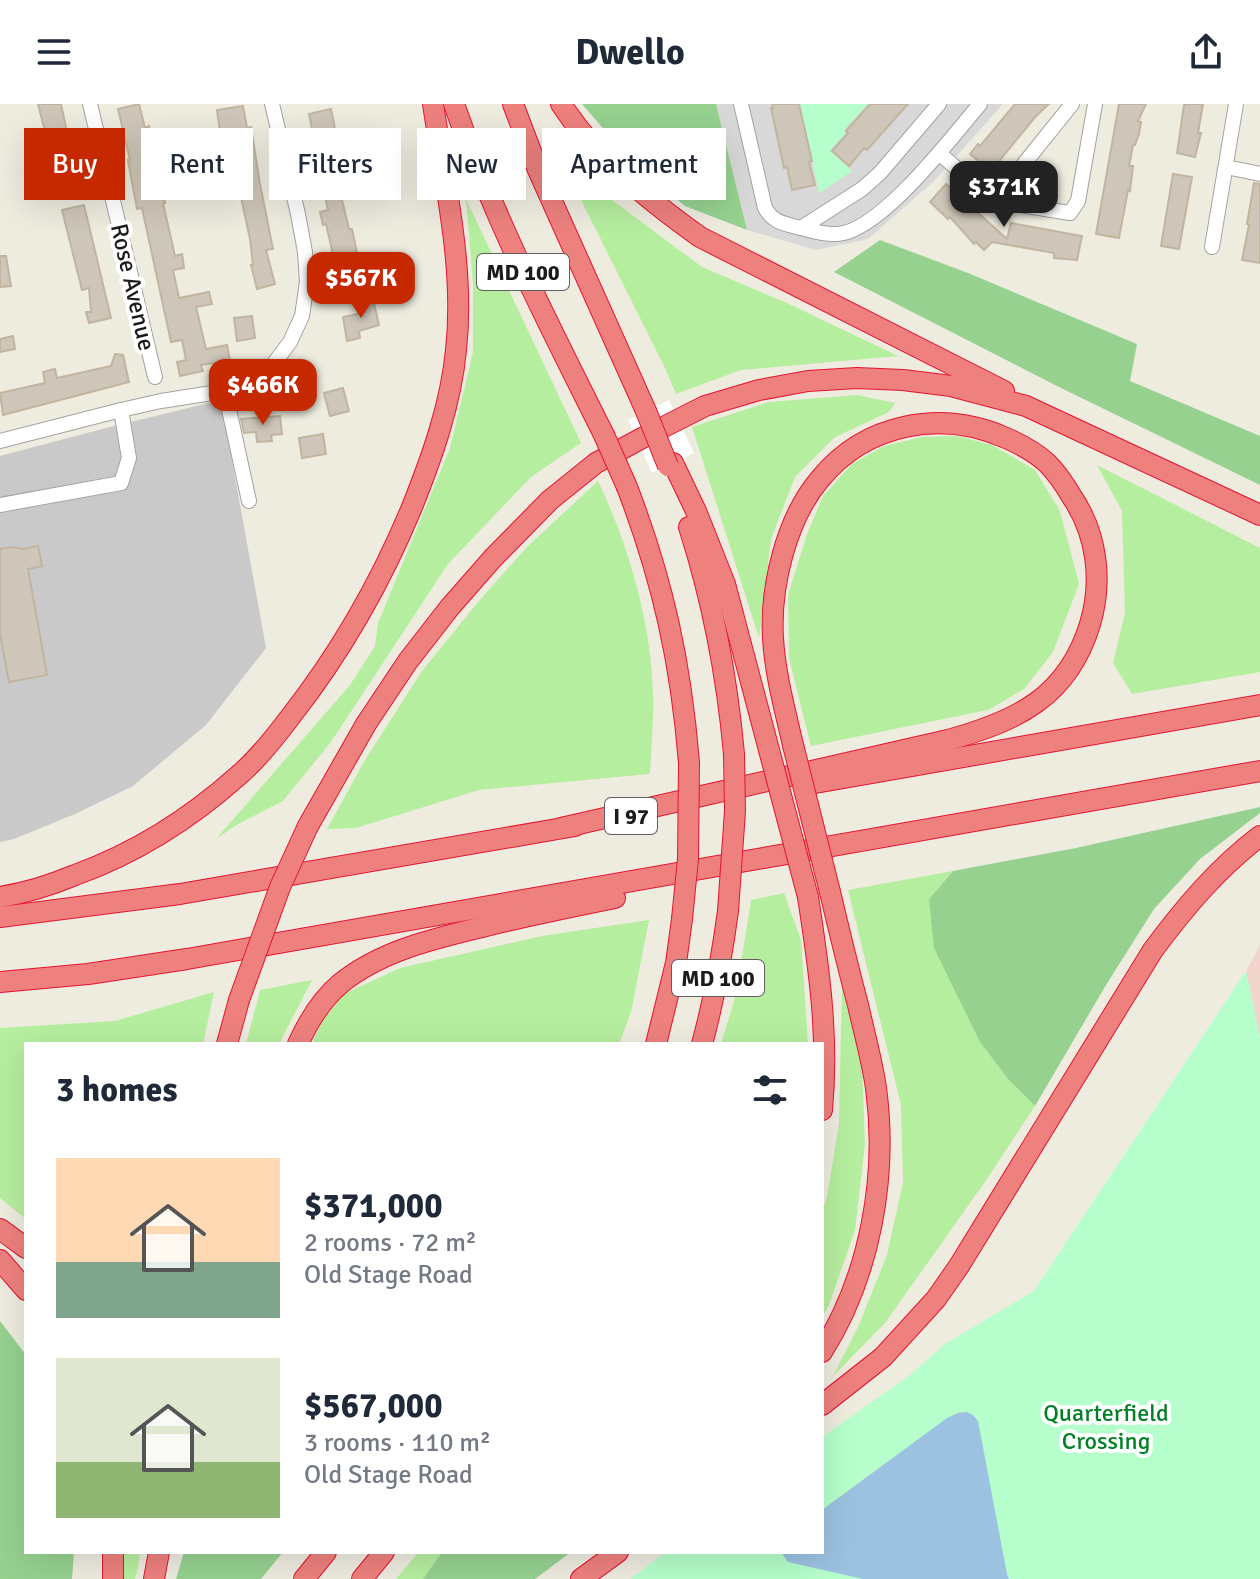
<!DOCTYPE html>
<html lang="en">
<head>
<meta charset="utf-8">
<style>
  :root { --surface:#fff; --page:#f2f2f3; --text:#1f2937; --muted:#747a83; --accent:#c62900 }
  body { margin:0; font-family:Signika,sans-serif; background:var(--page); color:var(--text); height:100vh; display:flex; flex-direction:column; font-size:30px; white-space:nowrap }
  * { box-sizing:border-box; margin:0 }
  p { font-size:26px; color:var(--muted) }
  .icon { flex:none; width:44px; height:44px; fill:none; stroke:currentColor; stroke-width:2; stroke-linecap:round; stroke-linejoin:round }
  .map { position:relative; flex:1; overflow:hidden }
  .details { position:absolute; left:24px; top:938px; width:800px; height:512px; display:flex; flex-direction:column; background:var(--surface); border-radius:0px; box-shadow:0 8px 32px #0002 }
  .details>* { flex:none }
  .banner { position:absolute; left:24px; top:24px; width:800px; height:72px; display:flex; gap:16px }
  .price { position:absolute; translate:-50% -68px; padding:0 18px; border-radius:16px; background:var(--accent); color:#fff; font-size:26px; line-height:52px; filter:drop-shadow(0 2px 4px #0008) }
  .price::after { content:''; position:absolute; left:50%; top:48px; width:24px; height:18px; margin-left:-12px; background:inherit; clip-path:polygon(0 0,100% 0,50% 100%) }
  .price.active { background:#222; color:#fff }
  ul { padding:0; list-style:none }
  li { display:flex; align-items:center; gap:24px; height:200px; padding:0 32px }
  li span { display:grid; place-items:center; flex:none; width:224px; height:160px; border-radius:0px; color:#555 }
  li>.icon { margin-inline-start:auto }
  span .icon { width:96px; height:96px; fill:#fffc; stroke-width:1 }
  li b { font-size:34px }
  h2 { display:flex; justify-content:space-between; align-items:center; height:96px; padding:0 32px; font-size:34px }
  .chip { padding:0 28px; border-radius:0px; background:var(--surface); box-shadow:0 8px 32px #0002; font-size:28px; line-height:72px }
  .chip.active { background:var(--accent); color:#fff }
  header { display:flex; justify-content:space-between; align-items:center; height:104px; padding:0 32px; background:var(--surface); font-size:36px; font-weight:700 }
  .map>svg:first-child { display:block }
</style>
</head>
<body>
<header><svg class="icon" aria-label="menu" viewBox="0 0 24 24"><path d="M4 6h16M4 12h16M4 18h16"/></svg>Dwello<svg class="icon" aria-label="share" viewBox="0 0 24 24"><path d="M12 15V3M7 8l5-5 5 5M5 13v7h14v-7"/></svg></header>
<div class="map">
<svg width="1260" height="1475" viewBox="0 0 1260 1475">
  <rect width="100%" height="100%" fill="#eeecdf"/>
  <polygon fill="#d9d8d8" points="716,0 1003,0 935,76 868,135 816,146 747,126"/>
  <polygon fill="#f1d5cc" points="1260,841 1260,934 1246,867"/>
  <polygon fill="#c9c9c9" points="221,296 266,544 206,621 133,682 75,710 14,735 0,738 0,352 106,324"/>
  <g fill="#b6ee9f">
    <polygon points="548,25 608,93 702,163 789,200 898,252 741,266 676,290 664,262 567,68"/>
    <polygon points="466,95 581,339 531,373 448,460 331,638 283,697 238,720 216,735 350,581 375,542 378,519 450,344 473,248 473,179"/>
    <polygon points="857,291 895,299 889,308 835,333 795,373 771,435 759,534 692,323 769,298"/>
    <polygon points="957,332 992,341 1035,366 1060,407 1079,480 1053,548 1024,585 988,606 811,642 789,554 788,491 806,433 823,392 852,360 884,342 922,333"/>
    <polygon points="1097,361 1260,444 1260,568 1132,590 1113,559 1125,509 1122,407"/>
    <path d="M598,377C629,442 651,518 653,590C654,617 651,644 650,670L479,686L356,724L327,725L365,656L422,567L478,498L527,443Z"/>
    <polygon points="953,767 929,795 980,938 1008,975 1035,1002 987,1075 885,1219 833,1272 858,1223 887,1151 903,1078 901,1001 848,786"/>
    <polygon points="784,789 801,836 808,940 721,940 736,890 751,796"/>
    <polygon points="649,816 631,908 619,940 312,940 323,916 344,890 400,864 542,832"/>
    <polygon points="312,876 279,940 246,940 260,886"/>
    <polygon points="842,878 862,963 865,1040 855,1126 829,1201 822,1213 822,1107 827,1093 839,1019"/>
    <polygon points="214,888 203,940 26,940 26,1115 0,1094 0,924 115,917"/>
    <polygon points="123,1448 140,1448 138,1463 135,1475 123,1475"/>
    <polygon points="419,1448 442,1448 423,1475 396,1475"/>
  </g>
  <g fill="#96d190">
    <polygon points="582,0 716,0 747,126 685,102 632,58"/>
    <polygon points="880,136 968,169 1137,240 1130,277 1260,332 1260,381 1057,282 834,168"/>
    <polygon points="1260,703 1260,709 1200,755 1154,805 1106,881 1035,1002 1008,975 980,938 934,844 929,795 953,767 1076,744"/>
    <polygon points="0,1217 26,1251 26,1448 74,1448 72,1475 0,1475"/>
    <polygon points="184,1448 283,1448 261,1475 176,1475"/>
    <polygon points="442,1448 571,1448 535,1475 423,1475"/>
  </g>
  <g fill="#b6fecb">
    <polygon points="800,0 868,0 844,26 846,29 830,46 852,67 819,89"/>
    <polygon points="1246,867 1260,934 1260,1475 630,1475 666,1448 822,1448 822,1333 910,1271 945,1240 1034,1187"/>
  </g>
  <polygon fill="#9bc2e0" points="967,1308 973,1311 978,1317 1007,1470 1009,1475 863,1475 788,1458 781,1448 822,1448 822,1406 947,1314 958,1309"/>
  <polygon fill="#fff" points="669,296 694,349 652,369 628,316"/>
  <g fill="#cec6b8" stroke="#c1b5a0" stroke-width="2">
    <polygon points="38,0 61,0 78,79 55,83 47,35"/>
    <polygon points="139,0 145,24 149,22 153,37 143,39 152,82 162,80 165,99 163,99 175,152 182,150 184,164 173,166 179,194 209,188 212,200 196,203 206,245 227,241 230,257 201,261 203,267 180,272 177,258 186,256 182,236 171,238 142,104 137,105 128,56 130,56 118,5"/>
    <polygon points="772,0 799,0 812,57 809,58 815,81 792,86 787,63 784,64 771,4 773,4"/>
    <polygon points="870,0 908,0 867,46 864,44 849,62 832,47 848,29 846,27"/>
    <polygon points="1015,0 1049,0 1036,12 991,67 970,50 978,40 980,42"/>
    <polygon points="1119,0 1146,0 1138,17 1141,18 1139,30 1135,41 1133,41 1129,62 1133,62 1130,87 1128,86 1119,134 1096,130"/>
    <polygon points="1187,0 1203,0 1198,29 1201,29 1195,53 1177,49 1184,1"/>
    <polygon points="243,2 247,24 251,23 260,80 273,145 266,146 275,180 257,185 251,161 253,161 250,135 240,89 243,88 240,66 233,67 229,43 220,44 218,28 220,28 217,6"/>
    <polygon points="331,5 339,44 337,45 346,91 341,92 349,125 352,125 360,163 337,168 326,120 323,121 320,108 328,106 309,10"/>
    <polygon points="1173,70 1192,73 1179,145 1161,142"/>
    <polygon points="1254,79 1260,80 1260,159 1242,156 1249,121 1247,120"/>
    <polygon points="946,80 1007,135 1011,119 1082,132 1077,156 1054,154 1054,149 992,138 984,146 976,138 974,140 950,113 948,115 930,98"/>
    <polygon points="84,101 111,214 89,219 86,208 91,208 89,184 82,186 62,106"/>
    <polygon points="0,152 6,152 11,182 0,183"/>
    <polygon points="373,195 379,221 359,227 360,234 347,237 343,213 362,209 359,199"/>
    <polygon points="252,212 255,234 237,237 234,214"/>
    <polygon points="13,232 15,245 0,248 0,235"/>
    <polygon points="115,250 123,251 129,278 3,311 0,289 45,279 43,268 55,265 57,274 111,262"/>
    <polygon points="343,284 349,307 330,312 324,289"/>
    <polygon points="280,312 282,330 271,331 272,337 257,338 256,328 244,329 241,315"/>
    <polygon points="323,330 326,350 302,354 299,334"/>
    <polygon points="38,442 42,462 28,465 47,571 9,578 0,530 0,445 11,443 23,445"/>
  </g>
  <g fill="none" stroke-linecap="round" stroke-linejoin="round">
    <defs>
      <g id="minor">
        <polyline points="90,0 155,273"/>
        <path d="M741,0L765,104C773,119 786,120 801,124C812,127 825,131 837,130C879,129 953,32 980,0"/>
        <polyline points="939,49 994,97 1070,109 1078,97 1095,0"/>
        <polyline points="1226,63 1260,70"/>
        <polyline points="994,97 1072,0"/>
        <polyline points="801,124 862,85 880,69 939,0"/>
        <polyline points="1212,143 1236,0"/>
        <polyline points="225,287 249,397"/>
        <polyline points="0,337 121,306 161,297 225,287 247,279 269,266 290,238 302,212 307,178 305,148 298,110 272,0"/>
        <polyline points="0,401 121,379 129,354 121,306"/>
      </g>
      <g id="highway">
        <path d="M454,0C494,115 550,223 604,331"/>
        <polyline points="513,0 538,66 646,307"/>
        <path d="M561,0C597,55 647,95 700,133L1004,287"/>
        <polyline points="673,359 696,407 725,480 769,646"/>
        <path d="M627,383C663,477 681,559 689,659"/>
        <path d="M689,423C713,498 727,573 734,650"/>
        <polyline points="815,679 1260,601"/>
        <polyline points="308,722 366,620 408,557 450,503 493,454 550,396 596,359 644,333 705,302 759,286 808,277 857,274 903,276 951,282 1026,302 1260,411"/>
        <path d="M561,724L948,636C1017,617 1068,593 1090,520C1103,477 1097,430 1072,393C1065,381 1057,369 1047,359C1035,348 1020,340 1006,334C941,305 866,319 820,375C786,415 770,483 773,534C775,570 785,606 793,641"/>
        <path d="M0,793C26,789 51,781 75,771C136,749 191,714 239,671C259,654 276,632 291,612C341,548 381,478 412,403C432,353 451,300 456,246C465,164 445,81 433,0"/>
        <path d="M808,793C819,864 829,934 822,1006"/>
        <polyline points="0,813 180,790 575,722"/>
        <polyline points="0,878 88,870 187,855 1260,667"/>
        <polyline points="227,940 239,896"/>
        <path d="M298,940C308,918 321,896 340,880C380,847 433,835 482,823C526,812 571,803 615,794"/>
        <polyline points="656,940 676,859 682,815"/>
        <path d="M702,940C714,896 722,852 728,807"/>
        <polyline points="0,1125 26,1144"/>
        <polyline points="0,1156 26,1186"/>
        <path d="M822,1248C870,1172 888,1073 876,984C872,956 864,928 858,901C848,863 839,826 830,788"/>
        <path d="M822,1301L883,1253L936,1195L959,1162L1153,846C1185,803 1218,764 1260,732"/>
        <polyline points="113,1475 113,1448"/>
        <polyline points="154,1475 159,1448"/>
        <polyline points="304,1475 326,1448"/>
        <polyline points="362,1475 384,1448"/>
        <polyline points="581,1475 618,1448"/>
      </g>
    </defs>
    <use href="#minor" stroke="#a2a2a2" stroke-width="16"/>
    <use href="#highway" stroke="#e41431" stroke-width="22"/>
    <use href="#minor" stroke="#fff" stroke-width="14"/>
    <use href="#highway" stroke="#ee817e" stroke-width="20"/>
    <defs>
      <g id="highway-bridge">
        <polyline points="646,307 668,362"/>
        <polyline points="604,331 627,383"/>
        <polyline points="793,641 830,788"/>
        <polyline points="769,646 808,793"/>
        <polyline points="728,807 735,707 734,650"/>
        <polyline points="682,815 688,755 689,659"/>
        <polyline points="239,896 280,783 308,722"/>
      </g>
    </defs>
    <use href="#highway-bridge" stroke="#e41431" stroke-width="22" stroke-linecap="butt"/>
    <use href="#highway-bridge" stroke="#ee817e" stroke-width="20"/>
  </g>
  <g text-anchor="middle" stroke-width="8" stroke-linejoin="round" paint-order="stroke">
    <g fill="#fff" stroke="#5f5f5f" stroke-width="2">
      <rect x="477" y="150" width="92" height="36" rx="6"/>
      <rect x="605" y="694" width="52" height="36" rx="6"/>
      <rect x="672" y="856" width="92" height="36" rx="6"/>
    </g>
    <g font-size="22" font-weight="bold" fill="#1b1b1b">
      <text x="523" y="176">MD 100</text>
      <text x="631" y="720">I 97</text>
      <text x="718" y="882">MD 100</text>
    </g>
    <g font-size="24" fill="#1b1b1b" stroke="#fff">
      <text transform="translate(133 183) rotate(77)" y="8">Rose Avenue</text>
    </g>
    <g font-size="24" fill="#028026" stroke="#fff">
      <text x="1106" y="1317">Quarterfield<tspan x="1106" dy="28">Crossing</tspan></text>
    </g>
  </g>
</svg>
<b class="price active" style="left:1004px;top:125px">$371K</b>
<b class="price" style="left:361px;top:216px">$567K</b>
<b class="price" style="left:263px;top:323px">$466K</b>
<div class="banner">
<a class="chip active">Buy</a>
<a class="chip">Rent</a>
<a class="chip">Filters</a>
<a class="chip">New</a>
<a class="chip">Apartment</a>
</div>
<section class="details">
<h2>3 homes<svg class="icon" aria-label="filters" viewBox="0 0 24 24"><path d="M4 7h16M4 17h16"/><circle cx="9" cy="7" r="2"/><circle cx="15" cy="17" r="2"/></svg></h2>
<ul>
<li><span style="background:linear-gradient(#ffd9b3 65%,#7fa58c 0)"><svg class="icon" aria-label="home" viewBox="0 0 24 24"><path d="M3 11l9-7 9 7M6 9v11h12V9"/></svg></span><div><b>$371,000</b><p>2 rooms · 72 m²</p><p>Old Stage Road</p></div></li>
<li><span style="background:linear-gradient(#dfe7d0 65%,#8fb573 0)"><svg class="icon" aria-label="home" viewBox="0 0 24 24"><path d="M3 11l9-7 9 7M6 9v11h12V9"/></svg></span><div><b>$567,000</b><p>3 rooms · 110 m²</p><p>Old Stage Road</p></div></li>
</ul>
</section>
</div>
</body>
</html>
